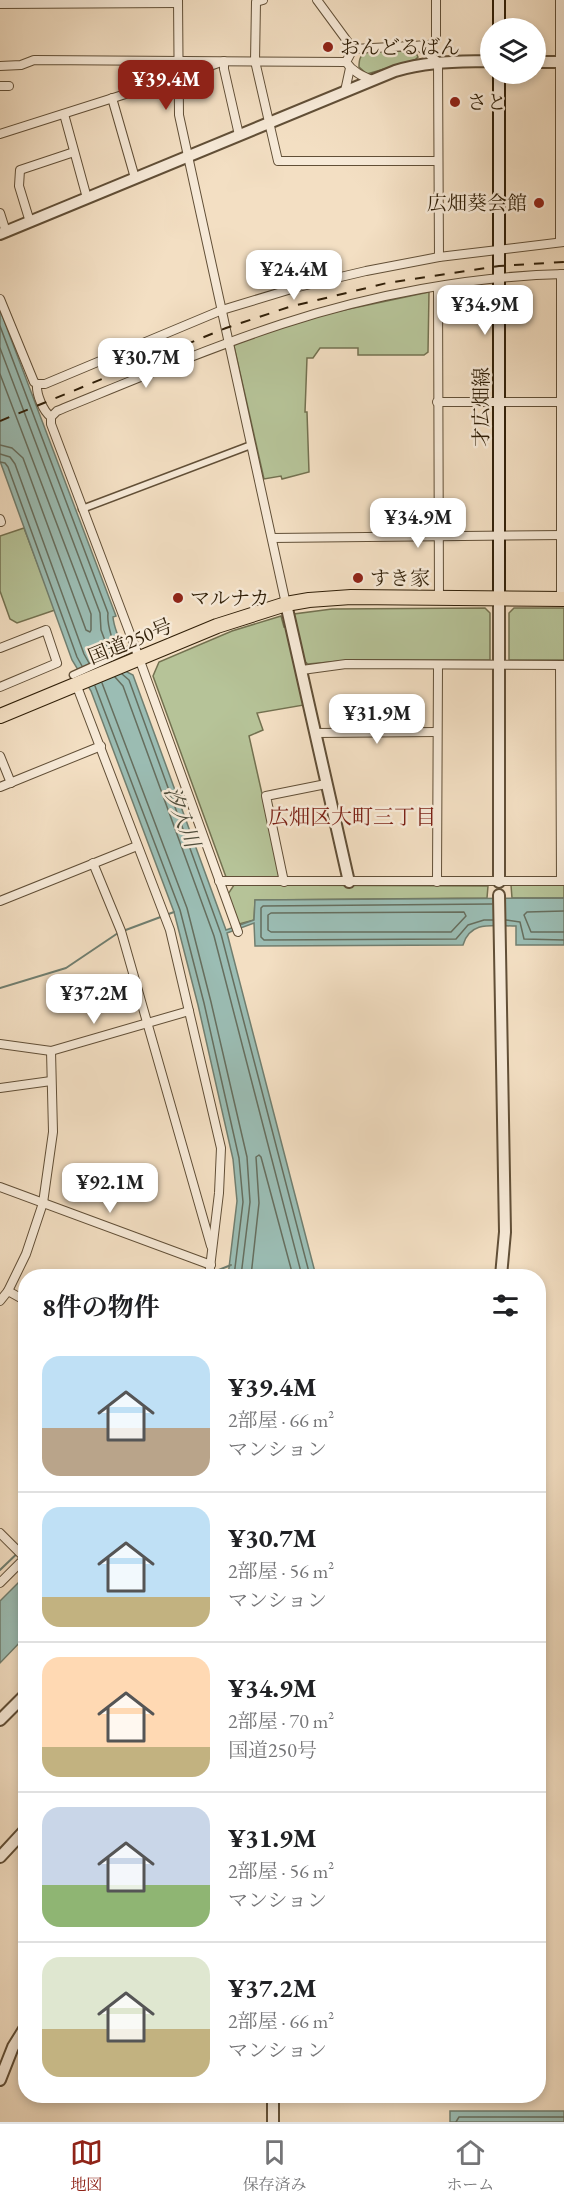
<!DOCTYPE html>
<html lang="ja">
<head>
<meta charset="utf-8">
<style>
  :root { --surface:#fff; --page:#f2f2f2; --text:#202124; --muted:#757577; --line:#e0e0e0; --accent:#8f2418 }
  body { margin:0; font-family:"EB Garamond","Noto Serif JP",serif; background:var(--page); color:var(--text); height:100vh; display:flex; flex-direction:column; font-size:22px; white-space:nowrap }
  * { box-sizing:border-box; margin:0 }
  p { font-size:20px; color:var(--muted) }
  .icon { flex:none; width:33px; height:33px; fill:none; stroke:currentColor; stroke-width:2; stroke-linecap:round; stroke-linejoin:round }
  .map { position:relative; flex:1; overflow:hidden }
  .drawer { position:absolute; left:18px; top:1269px; width:528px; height:834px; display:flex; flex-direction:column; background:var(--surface); border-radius:24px; box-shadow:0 3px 9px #0003 }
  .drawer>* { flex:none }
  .tools { position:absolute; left:480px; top:18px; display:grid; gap:12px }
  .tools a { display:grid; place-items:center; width:66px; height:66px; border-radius:50%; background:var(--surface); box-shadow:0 3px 9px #0003; font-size:30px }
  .price { position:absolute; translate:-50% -51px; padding:0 14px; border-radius:12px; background:#fff; color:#222; font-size:20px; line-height:39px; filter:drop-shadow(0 2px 3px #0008) }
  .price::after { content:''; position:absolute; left:50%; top:36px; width:18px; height:14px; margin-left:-9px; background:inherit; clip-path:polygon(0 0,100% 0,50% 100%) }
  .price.on { background:var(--accent); color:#fff }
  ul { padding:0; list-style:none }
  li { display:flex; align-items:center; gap:18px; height:150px; padding:0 24px }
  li+li { border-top:2px solid var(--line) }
  li span { display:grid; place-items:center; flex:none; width:168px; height:120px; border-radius:18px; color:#555 }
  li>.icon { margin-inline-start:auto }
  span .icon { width:72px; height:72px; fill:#fffc; stroke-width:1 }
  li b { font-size:26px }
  h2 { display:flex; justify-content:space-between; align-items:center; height:72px; padding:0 24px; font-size:26px }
  .tab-bar { display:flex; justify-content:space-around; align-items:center; height:84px; border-top:2px solid var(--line); background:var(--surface); font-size:16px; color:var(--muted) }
  .tab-bar a { display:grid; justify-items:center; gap:3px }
  .tab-bar .on { color:var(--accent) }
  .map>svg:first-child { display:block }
</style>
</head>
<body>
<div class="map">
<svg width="564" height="2122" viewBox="0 0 564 2122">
  <rect width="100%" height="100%" fill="#f3dfc3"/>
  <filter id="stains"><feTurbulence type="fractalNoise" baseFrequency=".00333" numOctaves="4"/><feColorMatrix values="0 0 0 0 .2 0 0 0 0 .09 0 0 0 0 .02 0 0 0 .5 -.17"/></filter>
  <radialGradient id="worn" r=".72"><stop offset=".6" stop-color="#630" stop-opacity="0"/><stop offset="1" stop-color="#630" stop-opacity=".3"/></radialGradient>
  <g fill="#b6c398" stroke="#737150" stroke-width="1.5">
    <path d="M368,51H415L418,57L415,60L367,74L359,67C359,58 360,56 368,51Z"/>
    <polygon points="429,292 428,352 424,355 358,355 358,348 320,348 313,358 307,358 305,412 307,412 309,472 282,479 281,476 264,479 234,346 236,342 330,313"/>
    <polygon points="24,528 55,610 17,623 10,619 0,591 0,536"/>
    <polygon points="485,608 490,613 490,660 352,660 308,664 304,661 294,614 332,609"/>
    <polygon points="514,608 564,608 564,660 509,660 509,613"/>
    <polygon points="281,616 284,627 287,626 304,705 257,713 263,730 249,736 281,878 226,877 153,676 159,662 232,631"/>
    <polygon points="234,885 488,886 487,898 255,900 254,920 239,924 228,894"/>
    <polygon points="511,885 564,885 564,898 512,898"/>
  </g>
  <g fill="#9bbdb4" stroke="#707e6f" stroke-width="1.5">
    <path d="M0,310L116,616L113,617C114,631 123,641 119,654L127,672L133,675L226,930L254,920L255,900L564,898V945H516V926C493,926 470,920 463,945L255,946L254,923L227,933L316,1276H228L237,1201L233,1159L198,1005L174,912L91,691L72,660L0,461Z"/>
    <polygon points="25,1576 25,1637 0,1663 0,1601"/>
    <rect x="450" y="2111" width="114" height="11"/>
  </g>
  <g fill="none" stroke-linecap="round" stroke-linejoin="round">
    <g stroke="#666e5e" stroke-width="1.5">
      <path d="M0,326L108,613C106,629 116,641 113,652"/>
      <polyline points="0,348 100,613 101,630 107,646 105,655"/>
      <polyline points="0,374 91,614 91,630 90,632 86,630 23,458 12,448 0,445"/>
      <polyline points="0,454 10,457 15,464 84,654 89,663"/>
      <polyline points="0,462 5,463 8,467 77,657 82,666"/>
      <polyline points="122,674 129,680 221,934 310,1276"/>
      <polyline points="115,677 123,686 214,936 302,1276"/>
      <polyline points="102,683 187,908 211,1002 247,1157 250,1202 241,1276"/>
      <polyline points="95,686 180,910 204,1003 239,1158 243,1202 234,1276"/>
      <polyline points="492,904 263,906 261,908 261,937 264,940 456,939 468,925 484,920 493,920"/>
      <polyline points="564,911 527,912 524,915 531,932 564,932"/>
      <polygon points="464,912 466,916 451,932 271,932 268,930 268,915 271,913"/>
      <polyline points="506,920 520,922 524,939 564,940"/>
      <polyline points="251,1276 259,1203 256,1157 259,1155 261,1157 293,1276"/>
      <polyline points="456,2122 459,2117 564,2117"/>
    </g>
    <g stroke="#707e6f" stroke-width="2">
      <polyline points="123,931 174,912"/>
      <polyline points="0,988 66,968 118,933"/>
      <polyline points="211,1273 231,1265"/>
      <polyline points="0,1570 26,1545"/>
    </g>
    <defs>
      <g id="pedestrian">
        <polyline points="82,509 251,445"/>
        <polyline points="73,675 135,647"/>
      </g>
      <g id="minor">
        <polyline points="178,0 179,115 286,604"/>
        <polyline points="263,0 256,2 255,61 278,161 438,161"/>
        <polyline points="317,0 353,49 430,45 436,40 436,0"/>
        <polyline points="0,4 178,3"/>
        <polyline points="419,46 438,62 439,257"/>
        <path d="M353,49L346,62C353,72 362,76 372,80"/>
        <polyline points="0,66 21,65 34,60 346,62"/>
        <polyline points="0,86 9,86"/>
        <polyline points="345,91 350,68"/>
        <polyline points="112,98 135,178"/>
        <polyline points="64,114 87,198"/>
        <polyline points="0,134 179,77 224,61 224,69 239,135"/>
        <polyline points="0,213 6,232"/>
        <polyline points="30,222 19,186 20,170 74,152"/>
        <polyline points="560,242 560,0"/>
        <polyline points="561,274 561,599"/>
        <polyline points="438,288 439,598"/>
        <path d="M0,299L34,382L37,384C36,394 43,411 51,417V424L135,647L238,932"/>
        <polyline points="37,384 45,384 222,310 298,287 366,271 439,257 564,242"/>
        <polyline points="437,402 562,402"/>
        <path d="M51,417L57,411C131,381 206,349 282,324C370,295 472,276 564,274"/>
        <polyline points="0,519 1,522"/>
        <polyline points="272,538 564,535"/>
        <polyline points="0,648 46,630 57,663 0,687"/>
        <polyline points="560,665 561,881"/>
        <polyline points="302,670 346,664 564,665"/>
        <polyline points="76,684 170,930 221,1148 219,1193 209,1276"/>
        <polyline points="316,733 437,732"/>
        <polyline points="0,756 11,783"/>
        <polyline points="0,787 101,746"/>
        <polyline points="93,863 121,931 211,1246"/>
        <polyline points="219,881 564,881"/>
        <polyline points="284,882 266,796 326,784"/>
        <polyline points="437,882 438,665"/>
        <polyline points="0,901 137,846"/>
        <polyline points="0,1044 51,1051 189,1011"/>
        <polyline points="0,1088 51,1081"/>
        <polyline points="0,1187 211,1265"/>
        <polyline points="8,1291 26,1301"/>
        <polyline points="0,1301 8,1291 26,1254 43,1203 53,1132 51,1051"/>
        <polyline points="0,1533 25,1558"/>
        <polyline points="0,1583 26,1557"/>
      </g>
      <g id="tertiary">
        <polyline points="536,62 564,62"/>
        <path d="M0,234L395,71C427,61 457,62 490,61"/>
        <polyline points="499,598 499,882"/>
        <polyline points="286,604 349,882"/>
        <polyline points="499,895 505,1232 501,1276"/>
        <polyline points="0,1720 26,1694"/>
        <polyline points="0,1857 26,1829"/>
        <polyline points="0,2080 13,2047 26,2026"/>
        <polyline points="273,2122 273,2096"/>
      </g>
      <g id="secondary">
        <polyline points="499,0 499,28"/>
        <polyline points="499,598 499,74"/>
      </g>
      <polyline id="trunk" points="0,716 217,626 286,604 309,600 351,597 564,599"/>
    </defs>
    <use href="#pedestrian" stroke="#614f37" stroke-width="9"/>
    <use href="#minor" stroke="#614f37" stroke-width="10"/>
    <use href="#tertiary" stroke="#614f37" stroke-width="14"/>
    <use href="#secondary" stroke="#301f08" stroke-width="14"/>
    <use href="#trunk" stroke="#301f08" stroke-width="16"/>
    <use href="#pedestrian" stroke="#f7ead8" stroke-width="6"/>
    <use href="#minor" stroke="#f7ead8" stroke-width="8"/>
    <use href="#tertiary" stroke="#f7ead8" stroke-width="10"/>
    <use href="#secondary" stroke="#f7ead8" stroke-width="10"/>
    <use href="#trunk" stroke="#f3dfc3" stroke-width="14"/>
    <polyline stroke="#301f08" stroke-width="2" stroke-dasharray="10 10" stroke-linecap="butt" points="0,421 226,328 289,307 387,283 499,266 564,262"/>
  </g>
  <g fill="#8f2418" stroke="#f7ead8" stroke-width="2">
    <circle cx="328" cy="47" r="6"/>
    <circle cx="455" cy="102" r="6"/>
    <circle cx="539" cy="203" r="6"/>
    <circle cx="358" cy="578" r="6"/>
    <circle cx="178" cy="598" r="6"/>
  </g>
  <g text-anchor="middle" stroke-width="5" stroke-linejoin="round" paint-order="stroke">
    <g font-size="20" fill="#301f08" stroke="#f7ead8" text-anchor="start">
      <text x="340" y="54">おんどるばん</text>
      <text x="467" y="109">さと</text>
      <text x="527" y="210" text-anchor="end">広畑葵会館</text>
      <text x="370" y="585">すき家</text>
      <text x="190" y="605">マルナカ</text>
    </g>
    <g font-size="20" fill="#301f08" stroke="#f7ead8">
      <text transform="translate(481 407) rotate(-90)" y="7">才広畑線</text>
      <text transform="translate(130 641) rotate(-22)" y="7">国道250号</text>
    </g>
    <g font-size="21" font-style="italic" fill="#504e3c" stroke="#f7ead8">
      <text transform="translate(182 817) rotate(69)" y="7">汐入川</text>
    </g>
    <g font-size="21" fill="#7a1f14" stroke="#f7ead8">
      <text x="352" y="824">広畑区大町三丁目</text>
    </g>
  </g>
  <rect width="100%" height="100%" filter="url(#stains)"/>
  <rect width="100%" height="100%" fill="url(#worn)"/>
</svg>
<div class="tools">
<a><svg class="icon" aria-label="layers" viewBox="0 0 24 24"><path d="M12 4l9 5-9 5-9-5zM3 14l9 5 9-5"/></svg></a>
</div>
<b class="price on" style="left:166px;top:111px">¥39.4M</b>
<b class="price" style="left:294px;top:301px">¥24.4M</b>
<b class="price" style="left:485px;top:336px">¥34.9M</b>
<b class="price" style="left:146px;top:389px">¥30.7M</b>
<b class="price" style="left:418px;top:549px">¥34.9M</b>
<b class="price" style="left:377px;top:745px">¥31.9M</b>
<b class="price" style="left:94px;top:1025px">¥37.2M</b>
<b class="price" style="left:110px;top:1214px">¥92.1M</b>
<section class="drawer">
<h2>8件の物件<svg class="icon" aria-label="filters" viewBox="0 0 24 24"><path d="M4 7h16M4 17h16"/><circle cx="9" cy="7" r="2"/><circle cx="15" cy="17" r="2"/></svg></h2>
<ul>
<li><span style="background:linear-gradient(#bfe0f5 60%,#b9a48a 0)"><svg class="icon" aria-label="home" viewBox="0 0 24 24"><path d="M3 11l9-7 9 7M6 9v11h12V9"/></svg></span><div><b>¥39.4M</b><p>2部屋 · 66 m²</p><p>マンション</p></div></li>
<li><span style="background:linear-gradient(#bfe0f5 75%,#c2b280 0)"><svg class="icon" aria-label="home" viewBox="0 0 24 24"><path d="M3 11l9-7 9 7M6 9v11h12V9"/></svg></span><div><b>¥30.7M</b><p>2部屋 · 56 m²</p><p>マンション</p></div></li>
<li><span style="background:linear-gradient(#ffd9b3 75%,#c2b280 0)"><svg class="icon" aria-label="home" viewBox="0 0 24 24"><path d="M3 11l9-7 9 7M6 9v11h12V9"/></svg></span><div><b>¥34.9M</b><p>2部屋 · 70 m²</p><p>国道250号</p></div></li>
<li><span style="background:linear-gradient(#c9d6e8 65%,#8fb573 0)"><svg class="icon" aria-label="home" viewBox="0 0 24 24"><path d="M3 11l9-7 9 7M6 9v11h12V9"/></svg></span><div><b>¥31.9M</b><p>2部屋 · 56 m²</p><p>マンション</p></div></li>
<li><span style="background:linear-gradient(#dfe7d0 60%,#c2b280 0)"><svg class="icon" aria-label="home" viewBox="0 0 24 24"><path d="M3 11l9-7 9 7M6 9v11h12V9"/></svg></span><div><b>¥37.2M</b><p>2部屋 · 66 m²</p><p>マンション</p></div></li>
</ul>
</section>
</div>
<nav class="tab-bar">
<a class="on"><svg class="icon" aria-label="map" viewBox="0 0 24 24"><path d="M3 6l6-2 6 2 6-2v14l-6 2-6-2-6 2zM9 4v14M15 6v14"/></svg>地図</a>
<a><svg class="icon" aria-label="saved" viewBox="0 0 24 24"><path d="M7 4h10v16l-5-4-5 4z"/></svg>保存済み</a>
<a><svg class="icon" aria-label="home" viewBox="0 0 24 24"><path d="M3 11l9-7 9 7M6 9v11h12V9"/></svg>ホーム</a>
</nav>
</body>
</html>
